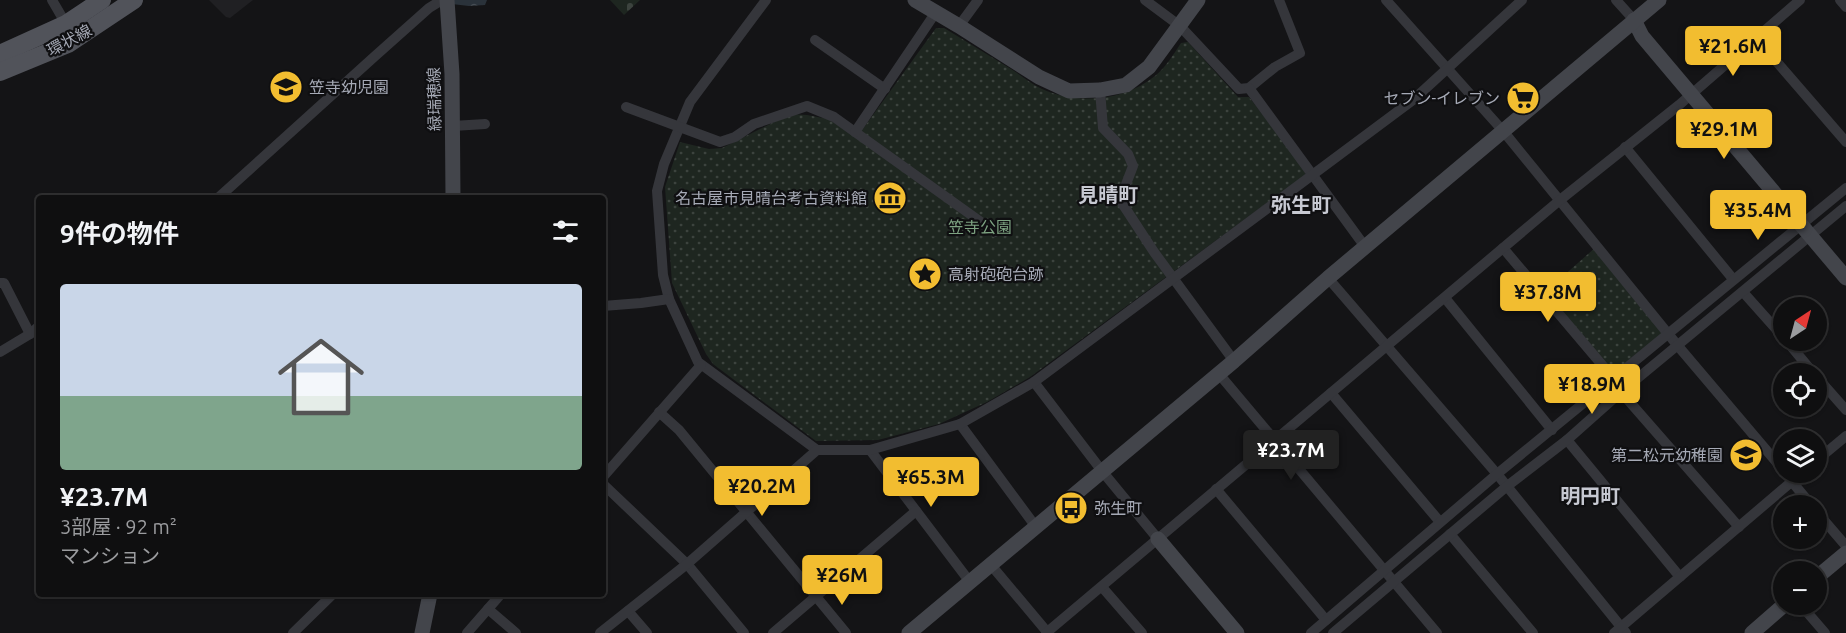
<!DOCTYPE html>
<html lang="ja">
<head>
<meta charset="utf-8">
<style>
  :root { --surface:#0f0f10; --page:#181819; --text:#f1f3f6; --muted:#9b9c9f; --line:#2f2f30; --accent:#f2bd30 }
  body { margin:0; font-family:Ubuntu,"Noto Sans JP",sans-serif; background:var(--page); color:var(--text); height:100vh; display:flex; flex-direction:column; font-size:22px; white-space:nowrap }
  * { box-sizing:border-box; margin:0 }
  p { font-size:20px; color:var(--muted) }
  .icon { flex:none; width:33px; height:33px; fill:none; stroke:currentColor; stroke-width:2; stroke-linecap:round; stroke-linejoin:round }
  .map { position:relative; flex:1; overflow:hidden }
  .drawer { position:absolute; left:36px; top:195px; width:570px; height:402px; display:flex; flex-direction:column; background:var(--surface); border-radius:6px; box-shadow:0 2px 4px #0004,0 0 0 2px var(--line) }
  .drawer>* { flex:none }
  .needle { width:39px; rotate:36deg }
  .fabs { position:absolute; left:1773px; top:297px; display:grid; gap:12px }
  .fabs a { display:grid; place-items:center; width:54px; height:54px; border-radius:50%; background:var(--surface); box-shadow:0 2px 4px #0004,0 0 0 2px var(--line); font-size:30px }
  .price { position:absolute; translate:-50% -51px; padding:0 14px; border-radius:6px; background:var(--accent); color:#111; font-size:20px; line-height:39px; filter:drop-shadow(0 2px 3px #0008) }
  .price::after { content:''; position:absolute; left:50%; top:36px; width:18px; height:14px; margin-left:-9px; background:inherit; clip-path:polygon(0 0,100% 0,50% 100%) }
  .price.active { background:#222; color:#fff }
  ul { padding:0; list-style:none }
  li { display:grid; align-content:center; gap:12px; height:318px; padding:0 24px }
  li+li { border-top:2px solid var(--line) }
  li span { display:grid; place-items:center; height:186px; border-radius:6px; color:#555 }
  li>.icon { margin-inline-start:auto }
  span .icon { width:108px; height:108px; fill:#fffc; stroke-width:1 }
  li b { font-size:26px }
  h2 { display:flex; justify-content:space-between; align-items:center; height:72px; padding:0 24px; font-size:26px }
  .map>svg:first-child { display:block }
</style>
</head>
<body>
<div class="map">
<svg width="1846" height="633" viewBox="0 0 1846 633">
  <defs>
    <pattern id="grass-dots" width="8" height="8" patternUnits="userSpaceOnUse" patternTransform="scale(1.5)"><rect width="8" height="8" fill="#1e2620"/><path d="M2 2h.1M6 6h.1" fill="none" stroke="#3c433e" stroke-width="1.8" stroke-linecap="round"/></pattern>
    <pattern id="cemetery-stones" width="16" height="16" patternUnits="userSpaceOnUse" patternTransform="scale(1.5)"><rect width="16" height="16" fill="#1e2620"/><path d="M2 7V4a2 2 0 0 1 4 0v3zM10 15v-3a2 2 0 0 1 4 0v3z" fill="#3c433e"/></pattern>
    <pattern id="water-ripples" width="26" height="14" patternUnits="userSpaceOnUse" patternTransform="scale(1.5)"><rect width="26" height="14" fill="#2a323a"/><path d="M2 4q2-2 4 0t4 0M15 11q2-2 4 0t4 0" fill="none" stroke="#464d54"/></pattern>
  </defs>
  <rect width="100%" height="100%" fill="#141416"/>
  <polygon fill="#202023" points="209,0 253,0 230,18 226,17"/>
  <g fill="url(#grass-dots)">
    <path d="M936,28H944C966,41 988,55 1011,69C1021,75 1031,84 1042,89C1078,105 1124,101 1155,76C1166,67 1173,55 1181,43L1188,42L1238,97H1249L1305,170V175L1030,377L987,402L939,424L878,440L816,441L713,364L706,354L672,283L665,187L680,142L709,149L722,148L790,114L807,115L828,119L857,137Z"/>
    <polygon points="1596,247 1666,333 1615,377 1544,293"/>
  </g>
  <polygon fill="url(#cemetery-stones)" points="610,0 640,0 624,15"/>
  <polygon fill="url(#water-ripples)" points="452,0 487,0 485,5 469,6 452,4"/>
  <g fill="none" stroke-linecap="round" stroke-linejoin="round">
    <g stroke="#35363b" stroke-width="10">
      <polyline points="52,0 66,24"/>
      <polyline points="766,0 690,102 664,164 657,191 663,275 669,299 698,362 817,450"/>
      <polyline points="1145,0 1180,26 1239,89 1249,88 1275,67 1300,53 1279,0"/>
      <polyline points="1386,0 1504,132 1678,346 1784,471"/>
      <polyline points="1616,0 1634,20"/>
      <polyline points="1840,0 1846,7"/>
      <polyline points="959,26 978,0"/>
      <polyline points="1756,38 1846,142"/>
      <polyline points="815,40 885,89"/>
      <polyline points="1249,88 1366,248"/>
      <polyline points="1100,90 1103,128 1128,154 1133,166 1120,200 1154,252 1234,361"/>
      <polyline points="626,107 720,142 735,137 754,124 807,106 834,117 995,232"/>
      <polyline points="453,126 485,124"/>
      <polyline points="855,132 936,12"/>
      <polyline points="1625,147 1733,279"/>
      <polyline points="218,198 374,57 429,8 442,0"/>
      <polyline points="1503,248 1614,379"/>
      <polyline points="1328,278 1497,474 1626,633"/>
      <polyline points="0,283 4,283 30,334"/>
      <polyline points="1743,292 1784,338"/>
      <polyline points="1445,298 1552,430"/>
      <polyline points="603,306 641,303 669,299"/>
      <polyline points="1786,340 1814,374"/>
      <polyline points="0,352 30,334 39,326"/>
      <polyline points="1219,374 1437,633"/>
      <polyline points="1816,376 1846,410"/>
      <polyline points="1034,382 1102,471 1158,539"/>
      <polyline points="1621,392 1739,527"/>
      <polyline points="1331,393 1440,522"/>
      <polyline points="659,412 679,430 846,633"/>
      <polyline points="960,424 1036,527"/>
      <polyline points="1567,440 1680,577"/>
      <polyline points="870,450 970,582"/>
      <polyline points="1816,461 1846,436"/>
      <polyline points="603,477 701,365"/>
      <polyline points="1789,478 1812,506"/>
      <polyline points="603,484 687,564 744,633"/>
      <polyline points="1216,489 1326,620"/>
      <polyline points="1816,511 1846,546"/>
      <polyline points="1450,534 1533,633"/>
      <polyline points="991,565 1048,633"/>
      <polyline points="1102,587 1142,633"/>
      <polyline points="1800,604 1825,633"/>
      <polyline points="488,609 516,633"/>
      <polyline points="628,611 647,633"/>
      <polyline points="293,633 333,594"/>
      <polyline points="467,633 501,594"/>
      <polyline points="600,633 687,564 817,450 870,450 960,424 1034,382 1413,100 1522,0"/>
      <polyline points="773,633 916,511"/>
      <polyline points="1046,633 1560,200 1679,105 1800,0"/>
      <polyline points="1311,633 1497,474 1846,188"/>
      <polyline points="1333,633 1506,487 1567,440 1621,392 1846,206"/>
      <polyline points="1614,633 1803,472"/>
    </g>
    <g stroke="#43454b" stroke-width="15">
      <polyline points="447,0 452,74 453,198"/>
      <polyline points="915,0 959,26 1039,77 1069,91 1100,90 1126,85 1149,67 1198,0"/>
      <polyline points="1634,20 1642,36 1846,278"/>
      <polyline points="1158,539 1237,633"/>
      <polyline points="1816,578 1846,553"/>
      <polyline points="422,633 430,594"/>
      <polyline points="909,633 1234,361 1328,278 1659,0"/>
      <polyline points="1752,633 1785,604"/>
    </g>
    <g stroke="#51535a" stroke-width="18">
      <polyline points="0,54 66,24 102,0"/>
      <polyline points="0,72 68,44 134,0"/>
    </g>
  </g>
  <defs>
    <symbol id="school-disc" viewBox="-11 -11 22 22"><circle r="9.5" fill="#f2bd30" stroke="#0f0f11"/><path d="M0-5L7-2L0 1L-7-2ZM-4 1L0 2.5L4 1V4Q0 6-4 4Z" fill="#111"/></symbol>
    <symbol id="supermarket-disc" viewBox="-11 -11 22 22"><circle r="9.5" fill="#f2bd30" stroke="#0f0f11"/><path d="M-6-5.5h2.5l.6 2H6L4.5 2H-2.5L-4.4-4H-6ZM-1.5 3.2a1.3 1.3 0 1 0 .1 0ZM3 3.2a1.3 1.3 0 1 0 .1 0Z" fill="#111"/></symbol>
    <symbol id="museum-disc" viewBox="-11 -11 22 22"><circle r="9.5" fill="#f2bd30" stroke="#0f0f11"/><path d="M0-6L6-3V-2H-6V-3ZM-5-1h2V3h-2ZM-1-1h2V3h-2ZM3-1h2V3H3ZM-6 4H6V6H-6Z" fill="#111"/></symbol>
    <symbol id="sight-disc" viewBox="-11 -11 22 22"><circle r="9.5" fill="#f2bd30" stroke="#0f0f11"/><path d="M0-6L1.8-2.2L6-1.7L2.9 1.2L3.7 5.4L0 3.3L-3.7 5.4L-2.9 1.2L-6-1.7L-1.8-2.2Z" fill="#111"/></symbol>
    <symbol id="bus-disc" viewBox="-11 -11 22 22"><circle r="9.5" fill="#f2bd30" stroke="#0f0f11"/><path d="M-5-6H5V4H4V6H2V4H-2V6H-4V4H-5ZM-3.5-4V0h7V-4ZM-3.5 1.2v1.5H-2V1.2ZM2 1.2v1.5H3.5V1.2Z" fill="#111"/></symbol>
  </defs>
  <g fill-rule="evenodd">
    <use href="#school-disc" x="267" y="68" width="38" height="38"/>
    <use href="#supermarket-disc" x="1504" y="79" width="38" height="38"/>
    <use href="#museum-disc" x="871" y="179" width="38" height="38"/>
    <use href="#sight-disc" x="906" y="255" width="38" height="38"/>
    <use href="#school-disc" x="1727" y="436" width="38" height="38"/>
    <use href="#bus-disc" x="1052" y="489" width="38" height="38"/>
  </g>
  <g text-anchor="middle" stroke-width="4.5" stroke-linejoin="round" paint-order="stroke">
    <g font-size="16" fill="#a6aab6" stroke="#0f0f11">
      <text transform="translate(69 40) rotate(-28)" y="6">環状線</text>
      <text transform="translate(434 99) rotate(-91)" y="6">緑瑞穂線</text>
    </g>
    <g font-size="16" fill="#a6aab6" stroke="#0f0f11" text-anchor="start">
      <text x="309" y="93">笠寺幼児園</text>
      <text x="1500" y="104" text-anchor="end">セブン-イレブン</text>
      <text x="867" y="204" text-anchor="end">名古屋市見晴台考古資料館</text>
      <text x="948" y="280">高射砲砲台跡</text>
      <text x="1723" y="461" text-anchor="end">第二松元幼稚園</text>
      <text x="1094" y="514">弥生町</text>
    </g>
    <g font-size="16" fill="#7da281" stroke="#0f0f11">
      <text x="980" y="233">笠寺公園</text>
    </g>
    <g font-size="20" font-weight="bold" fill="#c7c9d2" stroke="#0f0f11">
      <text x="1108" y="202">見晴町</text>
      <text x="1301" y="212">弥生町</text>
      <text x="1590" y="503">明円町</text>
    </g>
  </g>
</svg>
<div class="fabs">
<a><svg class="needle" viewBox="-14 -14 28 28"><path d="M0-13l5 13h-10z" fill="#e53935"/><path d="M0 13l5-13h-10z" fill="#9b9c9f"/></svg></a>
<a><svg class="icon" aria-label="locate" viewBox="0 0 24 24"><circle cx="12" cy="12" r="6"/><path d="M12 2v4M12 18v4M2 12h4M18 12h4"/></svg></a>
<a><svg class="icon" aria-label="layers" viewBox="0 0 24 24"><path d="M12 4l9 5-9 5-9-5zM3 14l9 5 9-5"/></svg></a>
<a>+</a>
<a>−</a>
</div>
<b class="price" style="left:1733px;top:77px">¥21.6M</b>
<b class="price" style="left:1724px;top:160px">¥29.1M</b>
<b class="price" style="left:1758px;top:241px">¥35.4M</b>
<b class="price" style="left:1548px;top:323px">¥37.8M</b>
<b class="price" style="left:1592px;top:415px">¥18.9M</b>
<b class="price active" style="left:1291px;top:481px">¥23.7M</b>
<b class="price" style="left:931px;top:508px">¥65.3M</b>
<b class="price" style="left:762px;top:517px">¥20.2M</b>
<b class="price" style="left:842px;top:606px">¥26M</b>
<section class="drawer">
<h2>9件の物件<svg class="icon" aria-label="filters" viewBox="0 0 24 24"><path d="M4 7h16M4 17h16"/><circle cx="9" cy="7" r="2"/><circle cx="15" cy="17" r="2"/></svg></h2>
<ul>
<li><span style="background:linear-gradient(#c9d6e8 60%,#7fa58c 0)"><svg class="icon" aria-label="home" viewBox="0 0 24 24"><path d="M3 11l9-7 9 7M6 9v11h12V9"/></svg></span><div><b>¥23.7M</b><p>3部屋 · 92 m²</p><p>マンション</p></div></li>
</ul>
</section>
</div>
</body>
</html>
